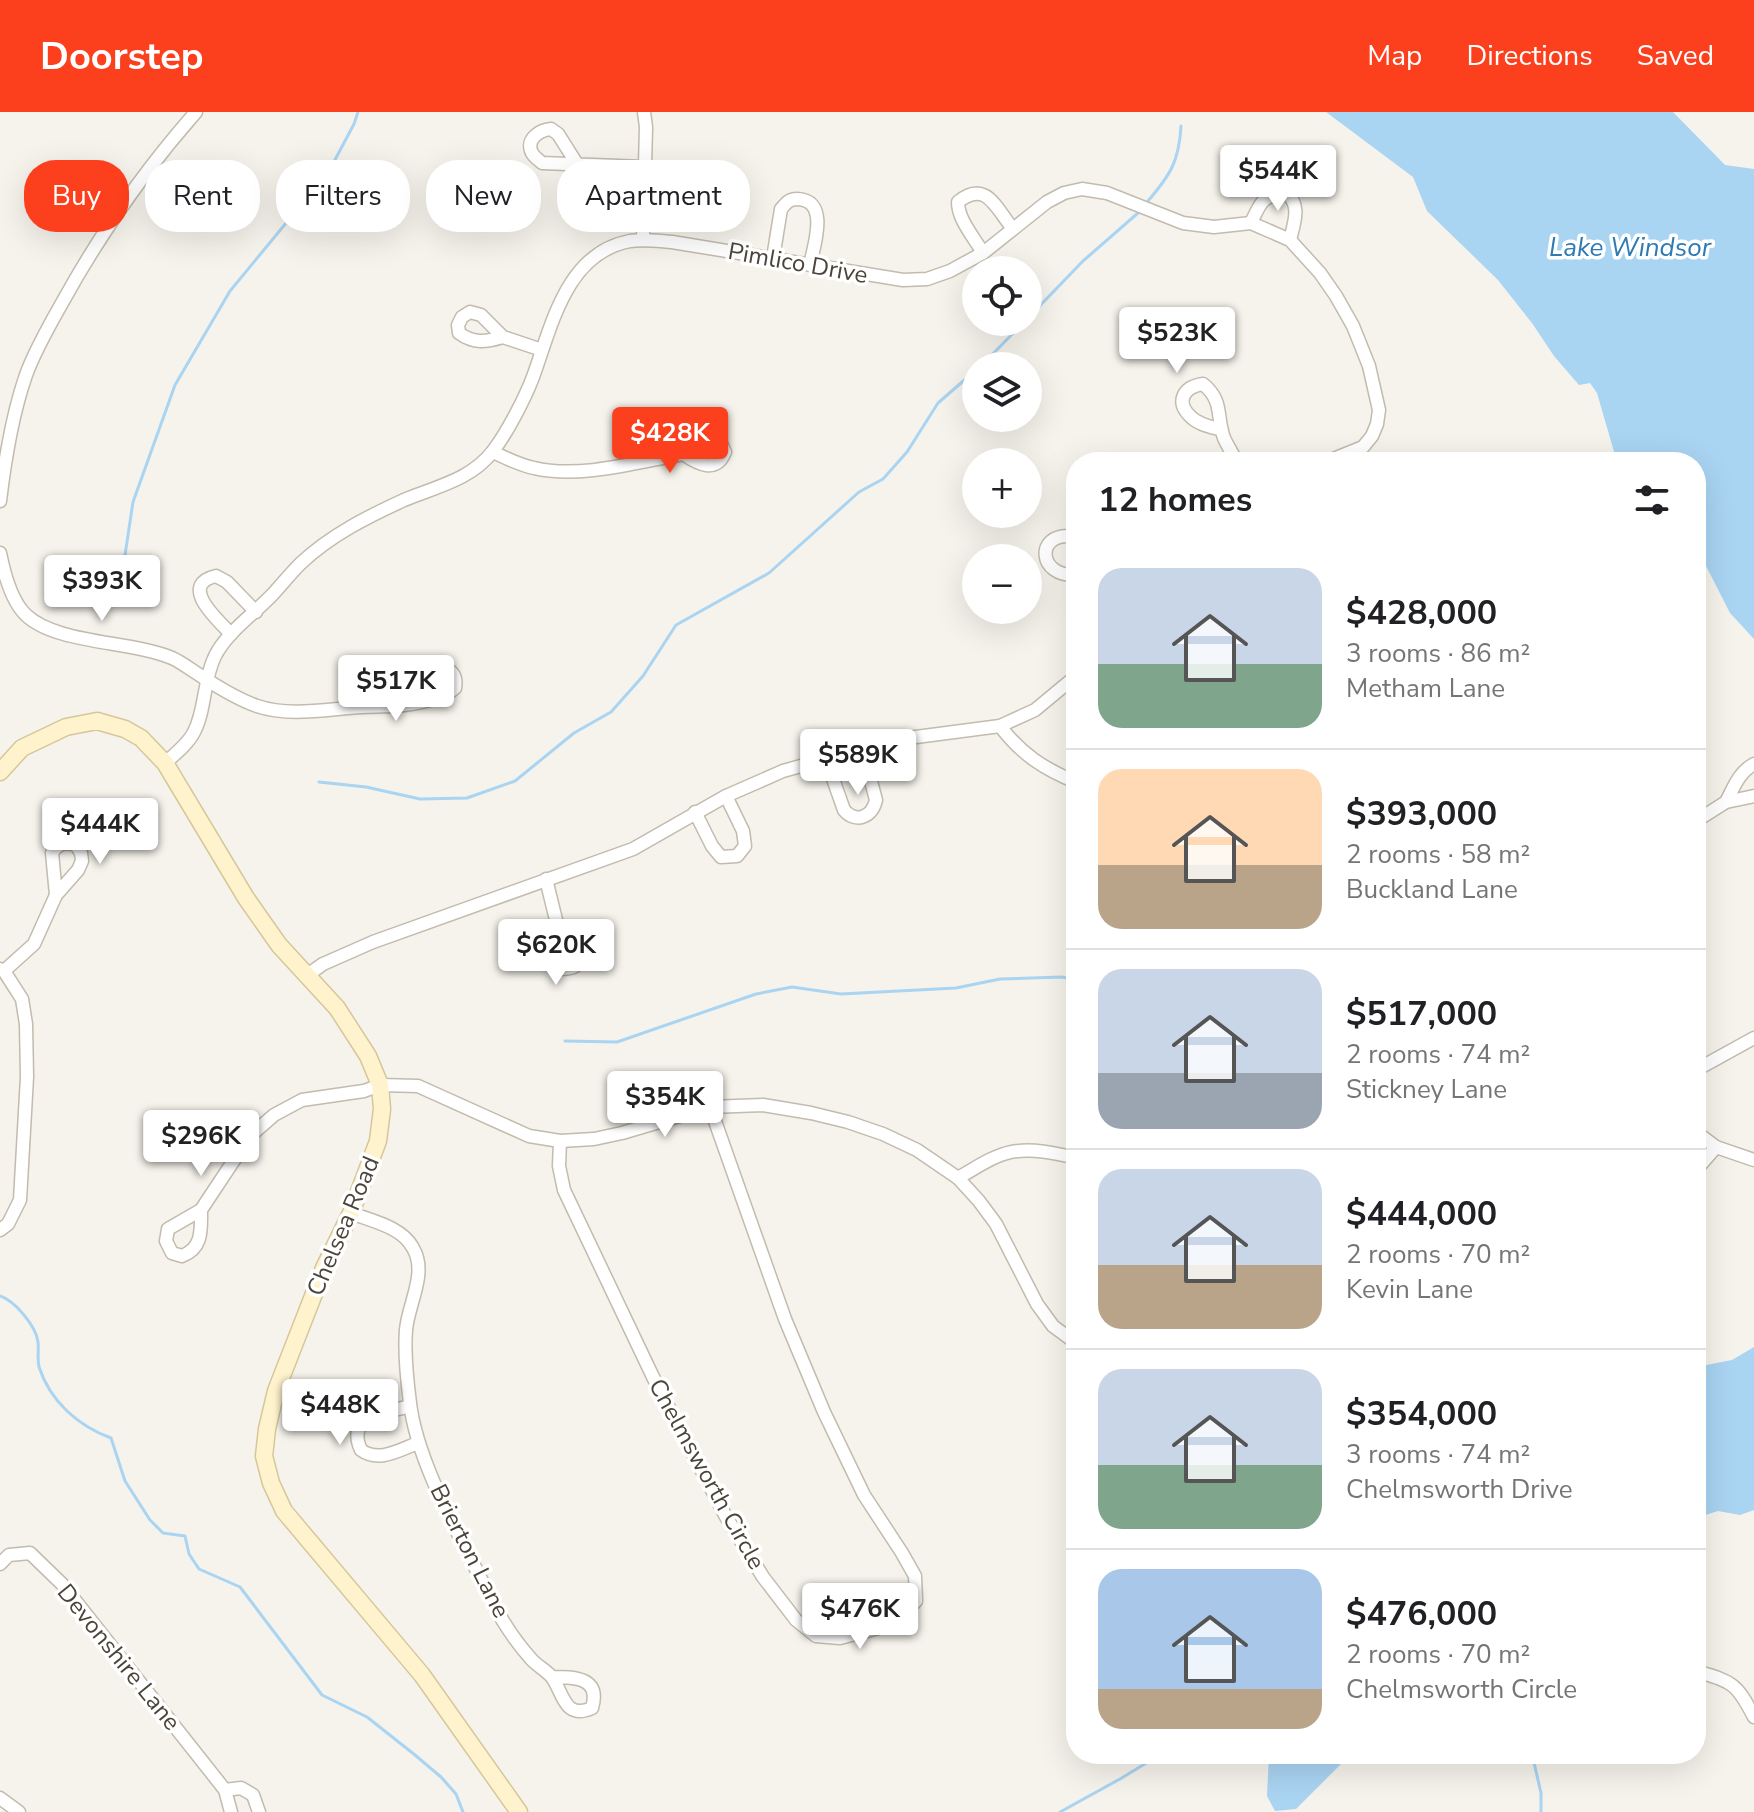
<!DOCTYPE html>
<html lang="en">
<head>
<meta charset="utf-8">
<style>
  :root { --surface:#fff; --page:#f2f2f2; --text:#202124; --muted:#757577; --line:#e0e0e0; --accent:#fc3f1d }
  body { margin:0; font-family:"Nunito Sans",sans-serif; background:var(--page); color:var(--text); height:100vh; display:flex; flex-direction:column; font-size:30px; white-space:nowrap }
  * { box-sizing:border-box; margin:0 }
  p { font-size:26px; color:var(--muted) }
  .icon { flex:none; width:44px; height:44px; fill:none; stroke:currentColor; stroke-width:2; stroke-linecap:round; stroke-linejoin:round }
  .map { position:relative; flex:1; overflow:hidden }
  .drawer { position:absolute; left:1066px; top:340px; width:640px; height:1312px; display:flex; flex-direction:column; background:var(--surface); border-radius:32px; box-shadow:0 8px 32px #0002 }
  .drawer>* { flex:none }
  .hud { position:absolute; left:24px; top:48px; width:760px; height:72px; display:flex; gap:16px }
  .fabs { position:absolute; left:962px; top:144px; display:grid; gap:16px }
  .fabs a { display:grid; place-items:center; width:80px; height:80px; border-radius:50%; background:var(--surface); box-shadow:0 8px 32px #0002; font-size:40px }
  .price { position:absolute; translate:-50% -68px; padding:0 18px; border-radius:8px; background:#fff; color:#222; font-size:26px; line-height:52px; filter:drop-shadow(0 2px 4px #0008) }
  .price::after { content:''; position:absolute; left:50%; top:48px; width:24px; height:18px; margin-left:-12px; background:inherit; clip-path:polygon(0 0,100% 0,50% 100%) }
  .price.active { background:var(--accent); color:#fff }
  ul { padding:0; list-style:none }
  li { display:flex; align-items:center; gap:24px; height:200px; padding:0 32px }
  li+li { border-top:2px solid var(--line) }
  li span { display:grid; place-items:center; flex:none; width:224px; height:160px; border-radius:24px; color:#555 }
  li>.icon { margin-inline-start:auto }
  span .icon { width:96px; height:96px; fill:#fffc; stroke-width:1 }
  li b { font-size:34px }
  h2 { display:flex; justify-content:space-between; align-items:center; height:96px; padding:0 32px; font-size:34px }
  .pill { padding:0 28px; border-radius:32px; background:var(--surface); box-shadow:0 8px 32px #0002; font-size:28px; line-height:72px }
  .pill.active { background:var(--accent); color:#fff }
  header { display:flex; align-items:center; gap:48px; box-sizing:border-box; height:112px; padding:0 40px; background:var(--accent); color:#fff }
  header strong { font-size:38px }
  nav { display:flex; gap:44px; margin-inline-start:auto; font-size:28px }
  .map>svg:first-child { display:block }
</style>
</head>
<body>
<header>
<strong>Doorstep</strong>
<nav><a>Map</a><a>Directions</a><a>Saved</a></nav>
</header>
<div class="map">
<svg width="1754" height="1700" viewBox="0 0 1754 1700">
  <rect width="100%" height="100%" fill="#f6f3ec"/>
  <g fill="#a9d4f2">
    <polygon points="1326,0 1673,0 1725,53 1754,57 1754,527 1730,501 1705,452 1696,441 1696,350 1617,350 1597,281 1590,271 1579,273 1554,244 1532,211 1498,168 1427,99 1413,65"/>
    <polygon points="1754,1235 1754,1398 1740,1403 1718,1399 1696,1406 1696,1255 1732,1248"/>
    <polygon points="1269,1642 1351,1642 1296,1697 1275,1699 1267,1684"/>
  </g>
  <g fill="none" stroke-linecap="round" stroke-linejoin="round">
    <g stroke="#a9d4f2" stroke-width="3">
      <path d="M1148,89C1171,62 1179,49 1181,14"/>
      <polyline points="1028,206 1083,149 1138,101"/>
      <polyline points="981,254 1024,210"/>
      <polyline points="122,463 133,390 175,273 230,179 329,59 354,12 358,0"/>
      <polyline points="319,670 366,675 420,687 467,686 515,669 574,621 611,600 643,564 676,513 769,461 859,380 883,367 907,340 938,291 976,258"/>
      <polyline points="565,929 617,930 756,882 792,875 841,882 956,876 1000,867 1062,865 1076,868"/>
      <path d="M0,1184C15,1189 36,1214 38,1230C39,1238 37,1247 39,1255C50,1289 78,1314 111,1326L125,1369L150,1408L163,1421L185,1424L189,1442L199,1457L240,1475L322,1583L367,1605L415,1643L441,1665L456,1682L463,1700"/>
      <polyline points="1532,1642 1541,1681 1541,1700"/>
      <polyline points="1060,1700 1120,1667 1161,1642"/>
    </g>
    <defs>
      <g id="street">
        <path d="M577,52L558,22L551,17C540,18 525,27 532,41C534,45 539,48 542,51L644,55"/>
        <path d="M1251,111C1261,90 1261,85 1285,80C1302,92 1294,111 1290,128"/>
        <polyline points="643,128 646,15 644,0"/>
        <path d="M983,141C974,125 958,108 958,90C986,67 996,96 1013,117"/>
        <path d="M773,146L781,97C786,91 789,87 797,87C830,88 814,133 810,153"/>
        <path d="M503,225C486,230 474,232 459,221L458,213L462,205L470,200L481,203L503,225L542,238"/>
        <path d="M1222,318C1212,315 1199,313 1191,305C1175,290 1183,275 1203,272C1224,289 1216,305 1224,326C1228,335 1233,342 1237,350"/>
        <path d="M493,340C506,346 519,353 534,356C579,367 638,350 683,342C698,352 716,362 725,340L720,329L712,322L694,328L683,342"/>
        <path d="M0,389C5,347 12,303 26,263C35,238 49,214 62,191C100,122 144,59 196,0"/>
        <path d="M1076,431L1070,424C1035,422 1038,465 1076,463"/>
        <path d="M0,441C4,461 11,489 26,503C56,532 133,529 172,546C181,550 190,557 198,562C216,574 237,587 257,594C289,605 328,597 361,595C375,594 389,595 404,593C420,591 443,587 455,576C457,564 453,559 442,554L432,558L422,581L414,591"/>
        <path d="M231,522C219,509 177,473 216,464L227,470L256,500"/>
        <path d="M1000,614C1021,642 1044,657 1076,670"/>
        <path d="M826,647L844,698C856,712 872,705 876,688L862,636"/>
        <path d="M165,651C175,642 188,632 194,620C206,597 203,568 215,544C227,520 254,502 273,482C282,472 291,461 301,451C331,423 367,405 404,388C435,375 471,368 493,339C507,321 525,286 533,265C552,213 566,141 630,129C644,127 658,129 672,130L903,168L927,167L950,159L983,141L1047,90L1064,81L1082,77L1107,81L1183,111L1214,115L1251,111L1290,128L1320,161L1336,184L1353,214L1369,254L1379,298L1377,312L1372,324L1363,335L1326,350"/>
        <path d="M1726,690C1734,675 1739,660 1754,652"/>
        <polyline points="695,700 712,734 721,745 737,744 745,734 743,719 726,684"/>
        <polyline points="1696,709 1726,690 1754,684"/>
        <path d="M546,767L557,812L551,828L550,841L555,852L560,857C573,857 578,855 583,843C578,827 571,821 557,812"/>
        <polyline points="0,857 4,859 22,887 26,912 27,965 20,1088 8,1112 0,1118"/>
        <path d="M4,859L34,832L56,783L78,758L82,749L81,741L76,733C64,730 59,731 52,741L56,783"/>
        <polyline points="306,864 323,852 373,830 633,737 726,684 783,659 893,628 1000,614 1035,598 1076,564"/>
        <polyline points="1696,958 1754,926"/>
        <polyline points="1696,1020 1716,1035 1754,1048"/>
        <polyline points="560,1029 559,1054 564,1078 653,1265 725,1403 763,1465 796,1508 816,1524 840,1526 886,1514 904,1502 916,1489 915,1464 902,1441 864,1383 824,1300 785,1207 710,995"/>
        <polyline points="1696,1058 1716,1035"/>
        <path d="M958,1066C974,1057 992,1044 1011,1040C1032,1036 1055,1041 1076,1046"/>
        <polyline points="1696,1088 1696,1102"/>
        <path d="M201,1098C201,1118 203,1136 182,1144L172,1141L166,1129L168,1117L201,1098L250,1024L274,1003L302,988L364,979L380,973L418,974L529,1024L560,1029L594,1027L622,1021L710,995L763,993L811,1001L848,1010L883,1022L917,1038L958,1066L979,1089L996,1112L1037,1192L1053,1214L1076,1231"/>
        <path d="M351,1101C372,1109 402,1115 413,1136C428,1161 408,1192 406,1218C404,1242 407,1268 410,1291C416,1343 451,1408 475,1455C484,1473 493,1492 503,1509C511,1522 522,1537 532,1548C538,1554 545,1558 551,1564C563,1578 563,1609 592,1596C601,1565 574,1565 552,1565"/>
        <path d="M410,1294C386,1301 345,1304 361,1338C379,1351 399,1338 418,1331"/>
        <polyline points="0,1452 9,1443 30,1441 62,1472 225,1678 231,1700"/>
        <path d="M1696,1559C1732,1570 1736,1570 1754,1605"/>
        <polyline points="225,1678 241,1676 253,1683 259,1700"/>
        <polyline points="0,1686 19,1700"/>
      </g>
      <polyline id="secondary" points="0,660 22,636 66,615 97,609 125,617 141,626 165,651 246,786 279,833 337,896 368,944 380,973 382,997 378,1029 351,1101 324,1156 276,1279 267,1317 264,1344 271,1371 284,1399 422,1563 519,1700"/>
    </defs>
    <use href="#street" stroke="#c2bbae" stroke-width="15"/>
    <use href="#secondary" stroke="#d6c79b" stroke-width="19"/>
    <use href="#street" stroke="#fff" stroke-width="12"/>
    <use href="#secondary" stroke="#fff3cd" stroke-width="16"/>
  </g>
  <g text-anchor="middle" stroke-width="7" stroke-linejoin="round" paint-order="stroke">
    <g font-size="24" fill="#4b4439" stroke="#fff">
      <text transform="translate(798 151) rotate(10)" y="8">Pimlico Drive</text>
      <text transform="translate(343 1114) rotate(-67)" y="8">Chelsea Road</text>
      <text transform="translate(707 1362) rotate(61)" y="8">Chelmsworth Circle</text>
      <text transform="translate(470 1439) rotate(63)" y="8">Brierton Lane</text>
      <text transform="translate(119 1545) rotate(51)" y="8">Devonshire Lane</text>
    </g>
    <g font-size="26" font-style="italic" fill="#2e7ab2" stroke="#fff">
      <text x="1630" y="144">Lake Windsor</text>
    </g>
  </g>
</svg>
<div class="fabs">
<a><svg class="icon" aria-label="locate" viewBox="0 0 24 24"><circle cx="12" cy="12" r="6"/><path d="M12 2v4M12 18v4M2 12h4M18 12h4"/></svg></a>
<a><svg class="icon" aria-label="layers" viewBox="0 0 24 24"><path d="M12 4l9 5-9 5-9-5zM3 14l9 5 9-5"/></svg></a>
<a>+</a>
<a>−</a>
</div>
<b class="price" style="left:1278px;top:101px">$544K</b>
<b class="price" style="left:1177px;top:263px">$523K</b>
<b class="price active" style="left:670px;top:363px">$428K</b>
<b class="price" style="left:102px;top:511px">$393K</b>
<b class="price" style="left:396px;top:611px">$517K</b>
<b class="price" style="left:858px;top:685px">$589K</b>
<b class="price" style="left:100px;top:754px">$444K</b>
<b class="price" style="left:556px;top:875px">$620K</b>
<b class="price" style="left:665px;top:1027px">$354K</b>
<b class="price" style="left:201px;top:1066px">$296K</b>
<b class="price" style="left:340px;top:1335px">$448K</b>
<b class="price" style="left:860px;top:1539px">$476K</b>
<div class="hud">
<a class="pill active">Buy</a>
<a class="pill">Rent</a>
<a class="pill">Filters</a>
<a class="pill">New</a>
<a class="pill">Apartment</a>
</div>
<section class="drawer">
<h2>12 homes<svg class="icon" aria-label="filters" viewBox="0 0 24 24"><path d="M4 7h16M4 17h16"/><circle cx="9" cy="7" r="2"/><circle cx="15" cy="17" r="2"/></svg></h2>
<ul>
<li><span style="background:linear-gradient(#c9d6e8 60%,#7fa58c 0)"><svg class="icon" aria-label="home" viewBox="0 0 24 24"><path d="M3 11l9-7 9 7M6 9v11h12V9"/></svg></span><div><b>$428,000</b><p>3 rooms · 86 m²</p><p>Metham Lane</p></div></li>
<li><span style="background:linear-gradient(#ffd9b3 60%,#b9a48a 0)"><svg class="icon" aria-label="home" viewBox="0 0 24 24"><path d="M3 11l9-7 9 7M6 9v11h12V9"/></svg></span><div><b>$393,000</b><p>2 rooms · 58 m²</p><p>Buckland Lane</p></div></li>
<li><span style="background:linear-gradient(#c9d6e8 65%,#9aa5b1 0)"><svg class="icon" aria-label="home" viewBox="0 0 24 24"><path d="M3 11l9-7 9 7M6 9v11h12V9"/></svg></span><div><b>$517,000</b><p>2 rooms · 74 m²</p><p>Stickney Lane</p></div></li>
<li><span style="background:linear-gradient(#c9d6e8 60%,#b9a48a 0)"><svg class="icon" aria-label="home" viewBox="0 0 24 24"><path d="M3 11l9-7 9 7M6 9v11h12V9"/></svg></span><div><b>$444,000</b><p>2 rooms · 70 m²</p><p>Kevin Lane</p></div></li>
<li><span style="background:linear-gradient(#c9d6e8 60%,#7fa58c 0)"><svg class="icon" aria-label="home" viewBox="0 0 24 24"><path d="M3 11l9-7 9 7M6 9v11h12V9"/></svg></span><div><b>$354,000</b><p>3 rooms · 74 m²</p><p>Chelmsworth Drive</p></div></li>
<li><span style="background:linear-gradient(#a9c7e8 75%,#b9a48a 0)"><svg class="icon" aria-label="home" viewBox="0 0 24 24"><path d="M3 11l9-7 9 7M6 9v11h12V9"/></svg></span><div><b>$476,000</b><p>2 rooms · 70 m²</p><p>Chelmsworth Circle</p></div></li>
</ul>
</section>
</div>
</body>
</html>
